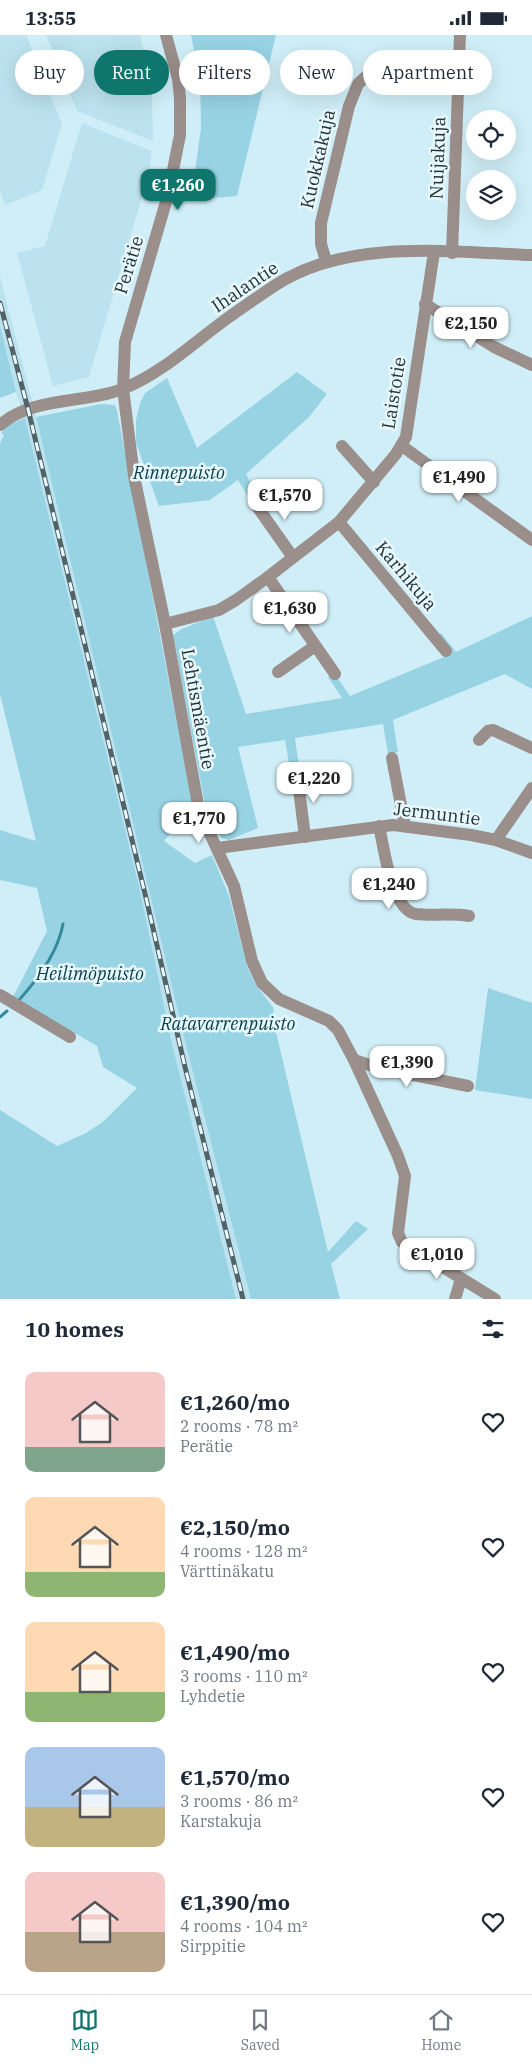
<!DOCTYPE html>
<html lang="en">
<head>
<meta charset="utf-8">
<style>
  :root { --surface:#fff; --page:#f2f2f3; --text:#1f2937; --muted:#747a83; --line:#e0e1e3; --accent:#0f766e }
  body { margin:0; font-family:"IBM Plex Serif",serif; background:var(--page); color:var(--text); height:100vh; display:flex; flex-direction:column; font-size:19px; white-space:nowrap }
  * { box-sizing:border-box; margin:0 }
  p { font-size:16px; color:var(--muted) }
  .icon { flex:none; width:28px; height:28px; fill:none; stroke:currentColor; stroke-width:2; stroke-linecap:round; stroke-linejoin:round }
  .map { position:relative; height:1264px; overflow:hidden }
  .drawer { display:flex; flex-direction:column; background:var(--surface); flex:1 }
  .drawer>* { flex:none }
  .guide { position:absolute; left:15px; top:15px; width:502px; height:45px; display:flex; gap:10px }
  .buttons { position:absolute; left:466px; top:75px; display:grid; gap:10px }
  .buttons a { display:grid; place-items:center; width:50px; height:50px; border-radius:50%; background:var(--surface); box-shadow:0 5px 20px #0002; font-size:25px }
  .price { position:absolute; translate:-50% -42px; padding:0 11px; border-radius:10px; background:#fff; color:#222; font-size:16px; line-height:32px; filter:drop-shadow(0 1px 2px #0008) }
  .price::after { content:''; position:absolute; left:50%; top:30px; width:15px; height:11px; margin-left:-8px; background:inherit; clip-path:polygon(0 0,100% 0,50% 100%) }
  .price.current { background:var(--accent); color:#fff }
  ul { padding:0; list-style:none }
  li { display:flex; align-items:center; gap:15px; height:125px; padding:0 25px }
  li span { display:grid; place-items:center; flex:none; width:140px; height:100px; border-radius:10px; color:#555 }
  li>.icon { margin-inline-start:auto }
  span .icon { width:60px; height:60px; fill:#fffc; stroke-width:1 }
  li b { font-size:21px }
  h2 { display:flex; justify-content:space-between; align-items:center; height:60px; padding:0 25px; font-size:21px }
  .tag { padding:0 18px; border-radius:22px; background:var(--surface); box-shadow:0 5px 20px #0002; font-size:18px; line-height:45px }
  .tag.current { background:var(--accent); color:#fff }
  .status { display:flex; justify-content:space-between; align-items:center; height:35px; padding:0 25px; background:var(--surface); direction:ltr }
  .status svg { height:14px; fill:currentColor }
  .dock { display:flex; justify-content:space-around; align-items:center; height:70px; border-top:1px solid var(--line); background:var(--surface); font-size:14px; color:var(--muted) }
  .dock a { display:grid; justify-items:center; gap:2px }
  .dock .current { color:var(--accent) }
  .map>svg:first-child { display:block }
</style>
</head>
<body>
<div class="status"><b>13:55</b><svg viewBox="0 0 49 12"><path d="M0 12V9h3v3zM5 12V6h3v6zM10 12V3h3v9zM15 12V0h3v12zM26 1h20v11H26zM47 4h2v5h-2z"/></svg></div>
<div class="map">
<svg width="532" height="1264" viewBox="0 0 532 1264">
  <rect width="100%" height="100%" fill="#d0eef7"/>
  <g fill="#bbe2ee">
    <polygon points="0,0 26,0 62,89 42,155 5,170 0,156"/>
    <polygon points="46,0 140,0 148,34 152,58 153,106 77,76"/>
    <polygon points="82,88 152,116 149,138 89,342 53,351 17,218 45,211"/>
    <polygon points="0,242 29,353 186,1010 251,1264 236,1264 172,1009 141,860 25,383 16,357 0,290"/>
  </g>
  <g fill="#98d3e4">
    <polygon points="191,0 276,0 237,161 191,165 201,93 200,45"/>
    <polygon points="0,290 16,357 0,363"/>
    <polygon points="297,337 327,359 309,382 246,439 255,456 253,469 238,445 210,465 159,471 136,408 136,385 140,368 145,358 167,343 197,413"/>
    <polygon points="101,369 115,370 117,376 193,772 164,806 195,828 212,820 229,861 247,931 256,950 273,972 276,997 328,1217 356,1186 368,1194 331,1229 340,1264 251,1264 186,1010 36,382"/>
    <polygon points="25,383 141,860 172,1009 236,1264 0,1264 0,1075 57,1111 86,1098 104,1086 137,1053 103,1032 97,1011 13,962 47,896 37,853 0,845 0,795 36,806 0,659 0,408 4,400 1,398 8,390"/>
    <polygon points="213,581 246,679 342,663 328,642 334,638 350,661 444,622 431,606 441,598 456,617 532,581 532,654 505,639 393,685 398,717 388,719 383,689 295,703 299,732 290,734 285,705 238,712 258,793 229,805 221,803 205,770 173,600 182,594"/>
    <polygon points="488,953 532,968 532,1064 475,1055"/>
  </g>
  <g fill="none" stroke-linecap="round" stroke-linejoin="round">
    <g stroke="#35899d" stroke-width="3">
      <path d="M19,965C38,944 58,917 63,889"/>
      <polyline points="0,982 7,976"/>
    </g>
    <g stroke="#9b8f8b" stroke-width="12">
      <polyline points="166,0 178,44 180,63 180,100 168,160 125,307 123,354 134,441 165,589 199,775 234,851 252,926 262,948 279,964 329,986 338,995 354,1025 398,1121 405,1141 398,1198 402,1207 495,1264"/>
      <polyline points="452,218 460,0"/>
      <polyline points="326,226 321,209 321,188 349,71 358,49 371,37"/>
      <polyline points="425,269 494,312 532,330"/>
      <path d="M0,390C32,361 87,369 125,353C163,337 192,309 225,285C241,273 258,262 274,251C346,203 449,217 532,220"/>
      <polyline points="342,411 374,447"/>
      <polyline points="402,411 532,505"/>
      <polyline points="254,467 292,521"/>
      <polyline points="339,487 446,616"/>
      <polyline points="268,542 335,639"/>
      <polyline points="165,589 219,575 236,565 268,542 339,487 396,419 406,402 434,217"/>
      <polyline points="278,637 315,611"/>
      <polyline points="479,705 488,696 493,695 532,713"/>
      <polyline points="392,723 405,791"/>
      <polyline points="297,739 305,802"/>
      <path d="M379,791C384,812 391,875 416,879C432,881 451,878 469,881"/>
      <polyline points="496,805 532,753"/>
      <polyline points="217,813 393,790 471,800 496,805 532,818"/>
      <polyline points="0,960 70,1002"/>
      <polyline points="354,1025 379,1033 468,1051"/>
      <polyline points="455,1264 461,1244"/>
    </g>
    <defs>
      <polyline id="rail" points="0,268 28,374 147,867 185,1032 243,1264"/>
    </defs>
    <use href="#rail" stroke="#526367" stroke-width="5"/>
    <use href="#rail" stroke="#e7f9ff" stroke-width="3" stroke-dasharray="9" stroke-linecap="butt"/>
  </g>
  <g text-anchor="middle" stroke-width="5" stroke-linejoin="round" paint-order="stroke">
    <g font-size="18" fill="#263235" stroke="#e7f9ff">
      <text transform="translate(438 123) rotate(-88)" y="6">Nuijakuja</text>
      <text transform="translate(318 124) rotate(-77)" y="6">Kuokkakuja</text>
      <text transform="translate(129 230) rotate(-73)" y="6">Perätie</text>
      <text transform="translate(245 252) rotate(-34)" y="6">Ihalantie</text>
      <text transform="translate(394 358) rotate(-81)" y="6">Laistotie</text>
      <text transform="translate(406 541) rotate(50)" y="6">Karhikuja</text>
      <text transform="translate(198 674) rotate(80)" y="6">Lehtismäentie</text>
      <text transform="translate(437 779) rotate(7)" y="6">Jermuntie</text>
    </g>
    <g font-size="18" font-style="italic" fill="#0d404b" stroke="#e7f9ff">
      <text x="179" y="444">Rinnepuisto</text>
      <text x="90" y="945">Heilimöpuisto</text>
      <text x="228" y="995">Ratavarrenpuisto</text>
    </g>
  </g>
</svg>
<div class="buttons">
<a><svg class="icon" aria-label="locate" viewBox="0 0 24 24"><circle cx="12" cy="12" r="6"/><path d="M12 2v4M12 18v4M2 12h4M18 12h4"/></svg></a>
<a><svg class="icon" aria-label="layers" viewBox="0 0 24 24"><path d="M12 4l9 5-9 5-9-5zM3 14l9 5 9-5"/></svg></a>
</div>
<b class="price current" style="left:178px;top:176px">€1,260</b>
<b class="price" style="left:471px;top:314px">€2,150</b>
<b class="price" style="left:459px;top:468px">€1,490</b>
<b class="price" style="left:285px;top:486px">€1,570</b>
<b class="price" style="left:290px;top:599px">€1,630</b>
<b class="price" style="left:314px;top:769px">€1,220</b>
<b class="price" style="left:199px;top:809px">€1,770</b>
<b class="price" style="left:389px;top:875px">€1,240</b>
<b class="price" style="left:407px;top:1053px">€1,390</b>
<b class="price" style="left:437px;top:1245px">€1,010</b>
<div class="guide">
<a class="tag">Buy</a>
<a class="tag current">Rent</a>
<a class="tag">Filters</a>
<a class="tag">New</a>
<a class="tag">Apartment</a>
</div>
</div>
<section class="drawer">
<h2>10 homes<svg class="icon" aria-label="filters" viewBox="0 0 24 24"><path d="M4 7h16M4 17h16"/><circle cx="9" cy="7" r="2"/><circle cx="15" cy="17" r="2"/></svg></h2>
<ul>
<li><span style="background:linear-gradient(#f6c9c9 75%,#7fa58c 0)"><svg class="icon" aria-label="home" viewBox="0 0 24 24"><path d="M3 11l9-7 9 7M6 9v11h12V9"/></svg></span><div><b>€1,260/mo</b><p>2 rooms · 78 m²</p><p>Perätie</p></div><svg class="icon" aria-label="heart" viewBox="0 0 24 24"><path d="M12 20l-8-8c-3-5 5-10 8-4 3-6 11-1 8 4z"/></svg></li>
<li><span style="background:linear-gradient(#ffd9b3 75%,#8fb573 0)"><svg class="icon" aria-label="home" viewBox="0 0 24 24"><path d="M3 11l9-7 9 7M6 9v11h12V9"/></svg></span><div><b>€2,150/mo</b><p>4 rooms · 128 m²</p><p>Värttinäkatu</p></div><svg class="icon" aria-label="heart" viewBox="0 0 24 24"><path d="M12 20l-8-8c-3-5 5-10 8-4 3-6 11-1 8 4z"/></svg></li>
<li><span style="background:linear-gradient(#ffd9b3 70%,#8fb573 0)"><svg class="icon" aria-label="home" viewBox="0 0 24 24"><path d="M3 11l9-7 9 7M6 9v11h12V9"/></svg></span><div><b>€1,490/mo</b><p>3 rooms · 110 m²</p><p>Lyhdetie</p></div><svg class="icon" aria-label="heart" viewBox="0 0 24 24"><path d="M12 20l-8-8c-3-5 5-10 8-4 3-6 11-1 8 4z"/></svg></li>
<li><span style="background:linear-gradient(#a9c7e8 60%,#c2b280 0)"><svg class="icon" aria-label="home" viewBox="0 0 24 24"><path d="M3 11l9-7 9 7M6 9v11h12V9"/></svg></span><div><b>€1,570/mo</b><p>3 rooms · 86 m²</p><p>Karstakuja</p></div><svg class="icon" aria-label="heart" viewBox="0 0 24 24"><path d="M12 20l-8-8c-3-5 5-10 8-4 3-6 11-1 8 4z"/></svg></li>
<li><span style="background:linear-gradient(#f6c9c9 60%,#b9a48a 0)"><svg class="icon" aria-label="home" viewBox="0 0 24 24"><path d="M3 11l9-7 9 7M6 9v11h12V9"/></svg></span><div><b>€1,390/mo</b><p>4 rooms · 104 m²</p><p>Sirppitie</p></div><svg class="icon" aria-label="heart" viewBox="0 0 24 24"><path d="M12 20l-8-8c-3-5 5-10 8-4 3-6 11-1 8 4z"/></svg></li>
</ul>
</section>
<nav class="dock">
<a class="current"><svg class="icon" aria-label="map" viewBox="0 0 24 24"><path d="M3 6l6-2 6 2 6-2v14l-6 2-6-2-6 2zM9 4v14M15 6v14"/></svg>Map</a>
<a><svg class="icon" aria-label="saved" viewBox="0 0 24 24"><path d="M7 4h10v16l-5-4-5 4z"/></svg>Saved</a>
<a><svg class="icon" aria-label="home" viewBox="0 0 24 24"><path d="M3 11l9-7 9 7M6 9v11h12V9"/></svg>Home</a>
</nav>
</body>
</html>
